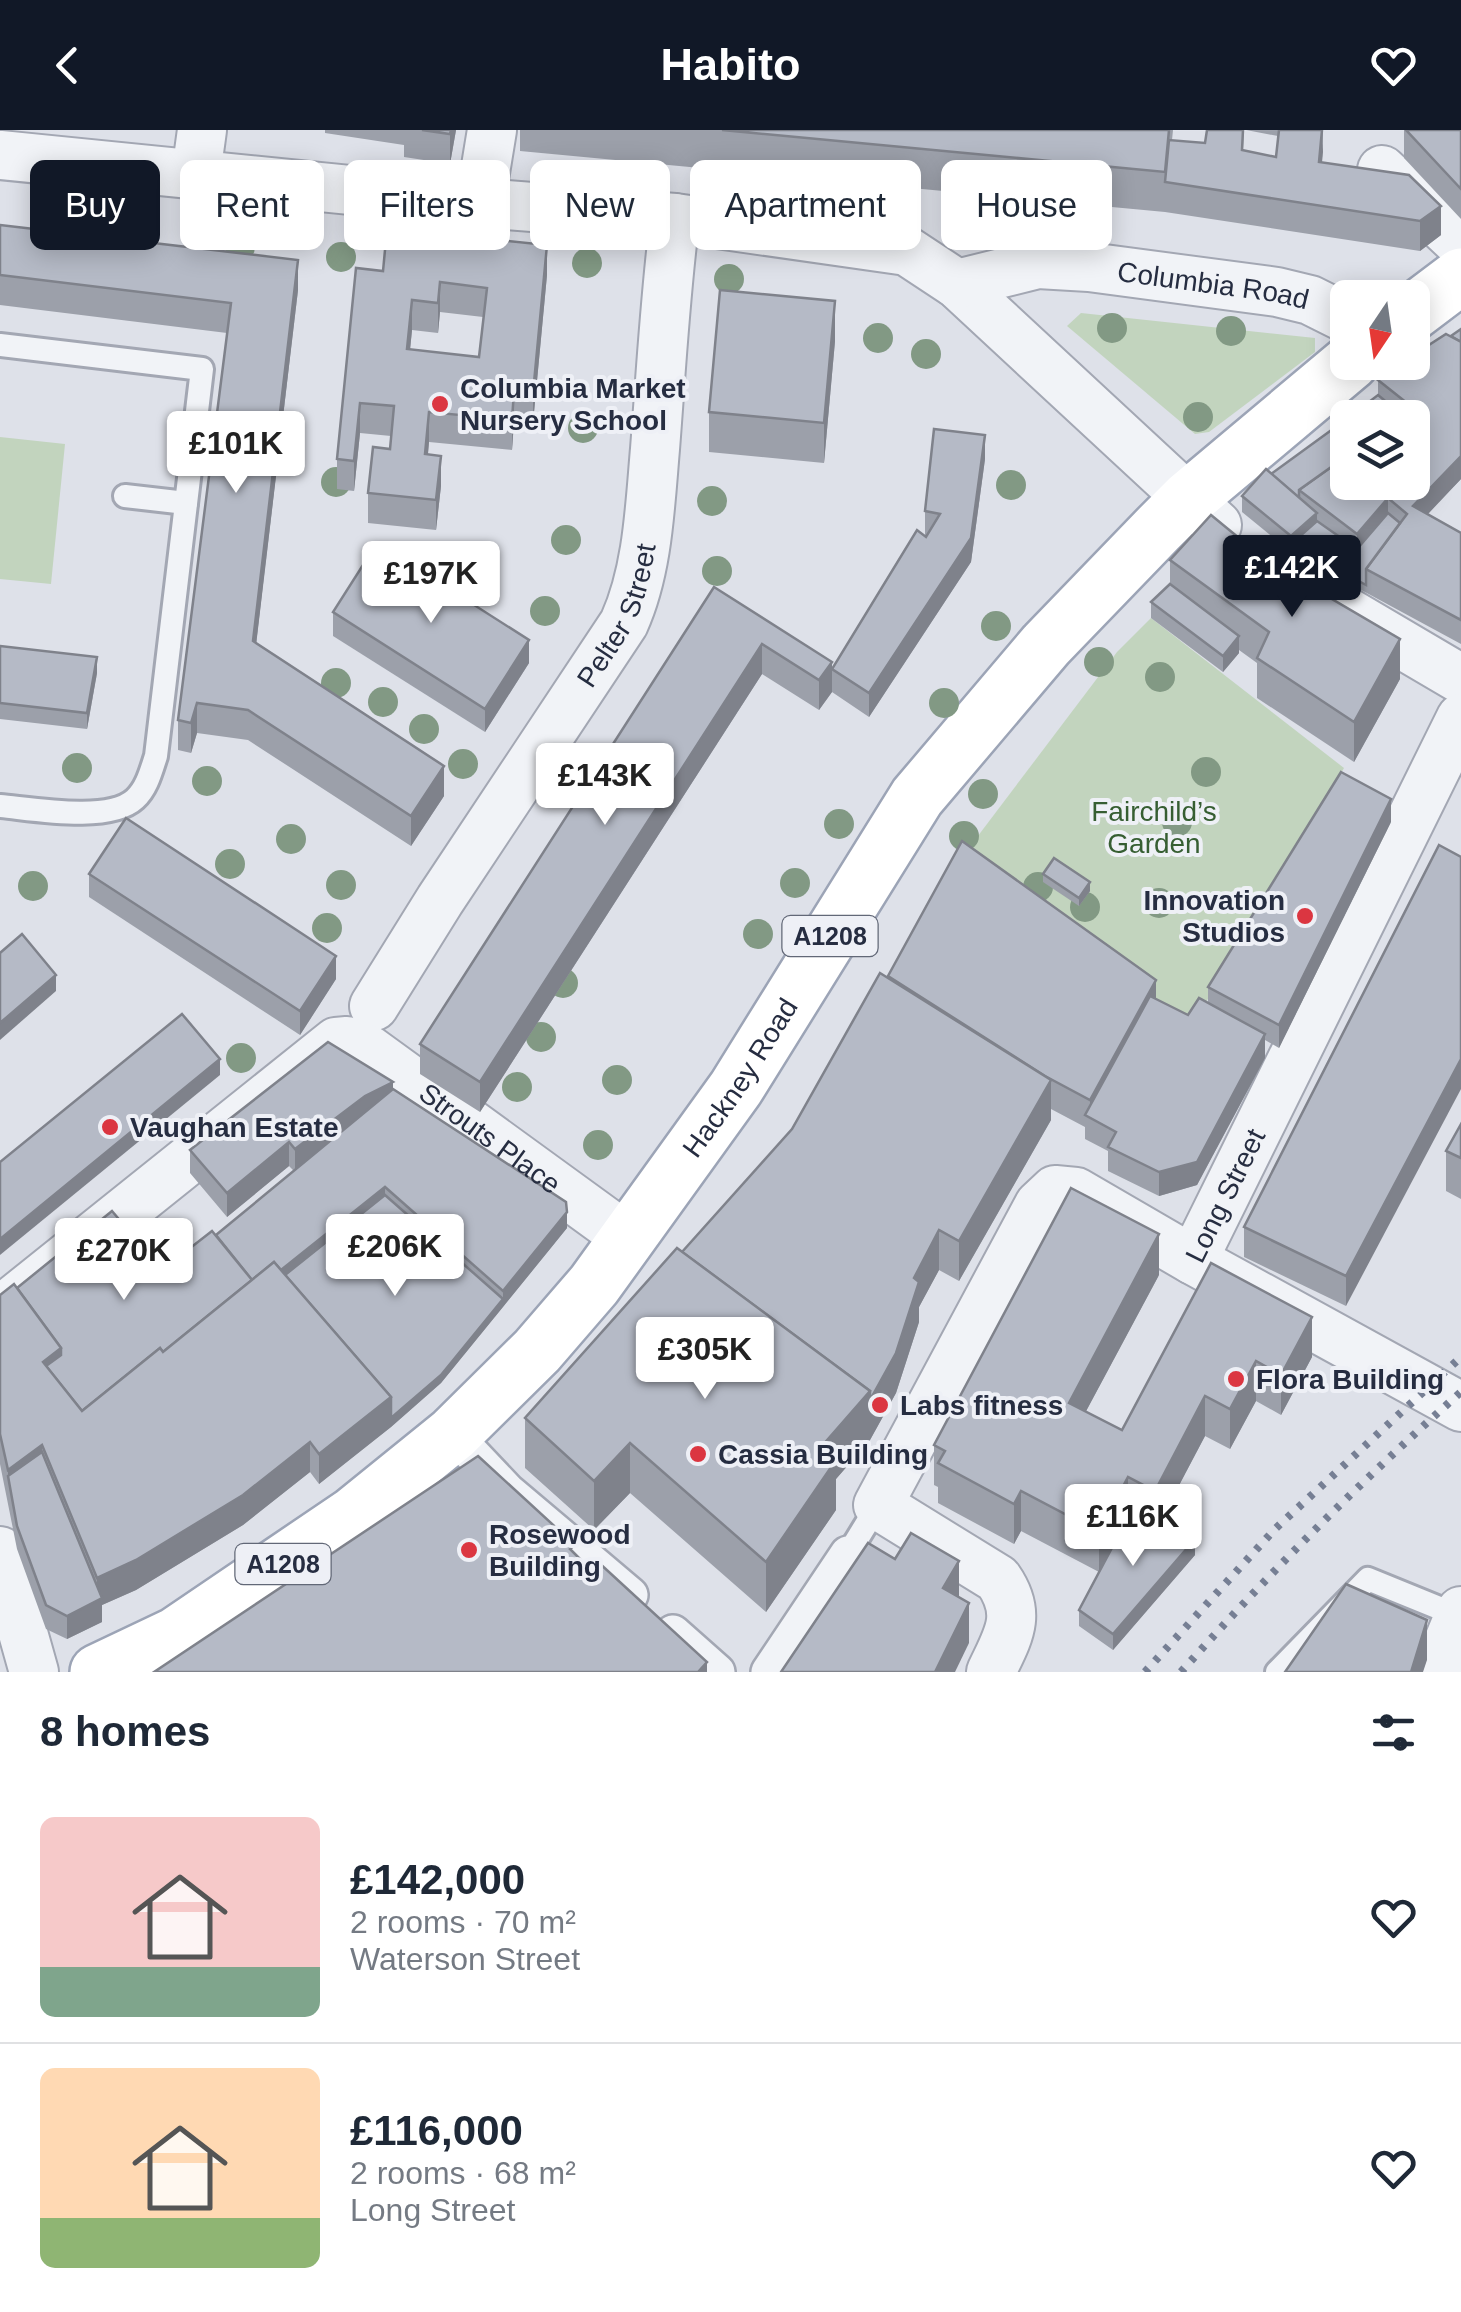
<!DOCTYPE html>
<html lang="en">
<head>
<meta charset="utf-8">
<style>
  :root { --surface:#fff; --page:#f2f2f3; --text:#1f2937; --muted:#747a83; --line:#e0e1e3; --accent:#111827 }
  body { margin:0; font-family:Arial,sans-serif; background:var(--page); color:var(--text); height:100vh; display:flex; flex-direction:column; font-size:38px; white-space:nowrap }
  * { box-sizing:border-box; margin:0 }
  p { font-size:32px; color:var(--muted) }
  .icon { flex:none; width:55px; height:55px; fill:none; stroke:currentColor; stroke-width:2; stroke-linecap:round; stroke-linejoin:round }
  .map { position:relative; height:1542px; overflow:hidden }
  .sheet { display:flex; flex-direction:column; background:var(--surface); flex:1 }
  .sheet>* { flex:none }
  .hud { position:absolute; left:30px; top:30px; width:1402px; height:90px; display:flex; gap:20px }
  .needle { width:65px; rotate:193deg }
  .controls { position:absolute; left:1330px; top:150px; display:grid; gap:20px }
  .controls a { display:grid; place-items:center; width:100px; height:100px; border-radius:15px; background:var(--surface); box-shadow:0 5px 25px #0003; font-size:50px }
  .price { position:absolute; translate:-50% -85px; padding:0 22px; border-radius:10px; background:#fff; color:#222; font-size:32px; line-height:65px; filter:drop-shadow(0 2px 5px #0008) }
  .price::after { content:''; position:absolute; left:50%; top:60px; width:30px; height:22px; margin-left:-15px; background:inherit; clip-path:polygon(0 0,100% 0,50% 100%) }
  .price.active { background:var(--accent); color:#fff }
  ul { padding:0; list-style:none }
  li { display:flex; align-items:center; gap:30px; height:250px; padding:0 40px }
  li+li { border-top:2px solid var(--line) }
  li span { display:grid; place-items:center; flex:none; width:280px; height:200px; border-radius:15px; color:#555 }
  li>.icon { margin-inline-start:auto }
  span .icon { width:120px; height:120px; fill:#fffc; stroke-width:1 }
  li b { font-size:42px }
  h2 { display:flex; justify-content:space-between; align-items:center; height:120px; padding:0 40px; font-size:42px }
  .pill { padding:0 35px; border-radius:15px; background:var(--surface); box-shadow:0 5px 25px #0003; font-size:35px; line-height:90px }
  .pill.active { background:var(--accent); color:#fff }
  header { display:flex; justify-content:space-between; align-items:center; height:130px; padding:0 40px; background:var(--accent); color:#fff; font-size:45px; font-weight:700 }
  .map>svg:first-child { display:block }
</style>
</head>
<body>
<header><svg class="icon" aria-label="back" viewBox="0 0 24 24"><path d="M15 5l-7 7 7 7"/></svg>Habito<svg class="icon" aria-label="heart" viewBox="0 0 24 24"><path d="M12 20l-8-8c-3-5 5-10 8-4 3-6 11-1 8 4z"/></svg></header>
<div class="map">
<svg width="1461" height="1542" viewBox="0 0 1461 1542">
  <rect width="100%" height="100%" fill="#dee1e9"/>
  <g fill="#c2d4be">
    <polygon points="1081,183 1315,208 1315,222 1209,302 1195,304 1067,196"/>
    <polygon points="0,307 65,314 51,454 0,449"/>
    <polygon points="1151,488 1344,638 1192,896 959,731 1117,522"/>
  </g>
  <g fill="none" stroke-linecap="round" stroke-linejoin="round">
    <defs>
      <g id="service">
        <path d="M0,215L202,239L156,626C151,641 147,658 135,669C109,693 33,679 0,676"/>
        <polyline points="125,366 186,373"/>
        <polyline points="848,1424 878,1375"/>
        <polyline points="1277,1542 1368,1449 1459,1486"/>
      </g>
      <g id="pedestrian">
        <polyline points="453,1304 507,1361 630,1465"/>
        <polyline points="673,1503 717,1542"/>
        <polyline points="769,1542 848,1424"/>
      </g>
      <g id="minor">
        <polyline points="0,25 480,73 675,88 907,121 957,154 1217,395"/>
        <polyline points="1382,40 1461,114"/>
        <polyline points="196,44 202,0"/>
        <polyline points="480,73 492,0"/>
        <path id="s1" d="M957,154L1038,134L1089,137L1277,162L1310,170L1348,189"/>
        <polyline points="1347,482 1461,549"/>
        <path id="s2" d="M374,876L440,770L624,493C648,440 650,376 655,319C661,242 665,165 675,88"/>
        <path id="s3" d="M1193,1130L1461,588"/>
        <path id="s4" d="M0,1181L336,912L347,911L369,920L629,1109"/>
        <polyline points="0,1421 34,1542"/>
        <path d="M991,1542C1008,1506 1023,1485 998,1449L878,1375L1039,1075L1055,1060L1076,1062L1193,1130L1461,1277"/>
        <polyline points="1436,1542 1461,1481"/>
      </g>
      <g id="primary">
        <polyline points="1412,183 1461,146"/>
        <path id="s5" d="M98,1542L176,1505L353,1385L453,1304L537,1221L594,1155L736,958L917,667L1046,515L1157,400L1189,368L1351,232"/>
      </g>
    </defs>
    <use href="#service" stroke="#a3a7b3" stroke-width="28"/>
    <use href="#pedestrian" stroke="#a3a7b3" stroke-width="40"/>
    <use href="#minor" stroke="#a3a7b3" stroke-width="52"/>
    <use href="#primary" stroke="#9ca4b6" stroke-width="60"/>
    <use href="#service" stroke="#f1f3f7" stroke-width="22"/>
    <use href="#pedestrian" stroke="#f1f3f7" stroke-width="35"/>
    <use href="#minor" stroke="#f1f3f7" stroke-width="48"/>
    <use href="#primary" stroke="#fff" stroke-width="55"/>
    <g stroke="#767f94" stroke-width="8" stroke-dasharray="5 10" stroke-linecap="butt">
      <polyline points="1145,1542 1275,1399 1461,1227"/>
      <path d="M1181,1542C1269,1443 1362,1350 1461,1262"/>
    </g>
  </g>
  <g fill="#829984">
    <circle cx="240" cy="117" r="15"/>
    <circle cx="341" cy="127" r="15"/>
    <circle cx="587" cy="133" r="15"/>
    <circle cx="729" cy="149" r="15"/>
    <circle cx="1112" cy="198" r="15"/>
    <circle cx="1231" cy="201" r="15"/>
    <circle cx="878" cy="208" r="15"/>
    <circle cx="926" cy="224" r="15"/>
    <circle cx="1198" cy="287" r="15"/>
    <circle cx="583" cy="298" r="15"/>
    <circle cx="336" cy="352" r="15"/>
    <circle cx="1011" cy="355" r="15"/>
    <circle cx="712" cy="371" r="15"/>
    <circle cx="566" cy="410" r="15"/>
    <circle cx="717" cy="441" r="15"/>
    <circle cx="545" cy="481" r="15"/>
    <circle cx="996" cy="496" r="15"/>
    <circle cx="1099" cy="532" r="15"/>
    <circle cx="1160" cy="547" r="15"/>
    <circle cx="336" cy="553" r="15"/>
    <circle cx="383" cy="572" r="15"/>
    <circle cx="944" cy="573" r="15"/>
    <circle cx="424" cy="599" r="15"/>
    <circle cx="463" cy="634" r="15"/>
    <circle cx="77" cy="638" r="15"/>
    <circle cx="1206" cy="642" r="15"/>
    <circle cx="207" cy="651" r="15"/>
    <circle cx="983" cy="664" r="15"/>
    <circle cx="1177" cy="692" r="15"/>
    <circle cx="839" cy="694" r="15"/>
    <circle cx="964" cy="706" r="15"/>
    <circle cx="291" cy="709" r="15"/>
    <circle cx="230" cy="734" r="15"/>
    <circle cx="795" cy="753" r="15"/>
    <circle cx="341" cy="755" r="15"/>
    <circle cx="33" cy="756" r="15"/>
    <circle cx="1038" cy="757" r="15"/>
    <circle cx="1159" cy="773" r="15"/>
    <circle cx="1085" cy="777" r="15"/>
    <circle cx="327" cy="798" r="15"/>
    <circle cx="758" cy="804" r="15"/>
    <circle cx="563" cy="853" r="15"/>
    <circle cx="541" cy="907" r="15"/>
    <circle cx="241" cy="928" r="15"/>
    <circle cx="617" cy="950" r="15"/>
    <circle cx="517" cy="957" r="15"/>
    <circle cx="598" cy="1015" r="15"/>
  </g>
  <g fill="#9ca0aa" fill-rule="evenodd">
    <polygon points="325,0 456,0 450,34 404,27 404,15 325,3"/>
    <polygon points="520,0 1173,0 1172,10 1205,13 1244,0 1243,20 1276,27 1278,6 1246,0 1323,0 1322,32 1409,45 1441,105 1420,121 1165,82 520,21"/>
    <polygon points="1404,0 1461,0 1461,89 1404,28"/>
    <polygon points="0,95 298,160 256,514 444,666 411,716 248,610 197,603 191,623 178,620 178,590 227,203 0,175"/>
    <path d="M383,141L547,145L533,293L514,291L512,320L429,312L428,324L441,356L436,400L368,393V363L390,319L391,306L360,303L354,361L337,359V329ZM440,182L483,187L479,227L410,220L412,200L438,203Z"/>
    <polygon points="1461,199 1461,349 1427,384 1461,403 1461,514 1291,422 1242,382 1242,366 1378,265 1378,250 1451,206"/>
    <polygon points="835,211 824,333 709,322 709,282"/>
    <polygon points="985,329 971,432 869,587 832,562 819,580 762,544 480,982 420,944 420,914 714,457 832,539 927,405 925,405 925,381"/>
    <polygon points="1170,430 1400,549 1354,632 1257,568 1257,533 1239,520 1239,523 1223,542 1151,488 1151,472 1170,454"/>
    <polygon points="333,482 529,533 485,602 333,506"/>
    <polygon points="0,516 97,543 87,599 0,589"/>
    <polygon points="1391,692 1279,918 1265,910 1265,928 1197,1055 1159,1066 1108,1041 1108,1021 1085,1009 1085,997 1051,979 1051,990 959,1151 939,1140 919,1177 919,1192 896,1263 870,1310 836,1349 836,1380 766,1482 630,1363 594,1400 525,1338 525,1288 682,1122 792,999 888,848 1156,869 1188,885 1208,873 1208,857"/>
    <polygon points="1439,715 1346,1176 1244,1127 1244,1097"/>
    <polygon points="89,744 336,849 300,905 89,767"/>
    <polygon points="1043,744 1090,761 1079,776 1043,752"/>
    <polygon points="393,959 567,1098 441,1253 391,1297 319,1354 310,1342 243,1395 136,1460 102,1475 102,1492 67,1509 46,1499 17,1419 0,1334 0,1165 17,1158 162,1140 216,1105 294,1041 289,1036 227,1087 190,1043 190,1020"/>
    <polygon points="1461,994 1461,1069 1446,1061 1446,1021"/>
    <polygon points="1211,1133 1312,1227 1281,1285 1256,1271 1230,1319 1205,1306 1159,1393 1195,1425 1113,1520 1079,1496 1079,1480 1099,1442 1021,1401 1014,1414 938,1373 938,1357 934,1355 934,1315 1159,1145 1086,1281 1122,1300"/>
  </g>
  <g fill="#7f828b">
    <polygon points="451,0 456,0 450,34 450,4"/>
    <polygon points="1322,0 1323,22 1319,62 1319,32"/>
    <polygon points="1441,76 1441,105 1420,121 1420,91"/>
    <polygon points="547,115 547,145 533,293 533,263"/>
    <polygon points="298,130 298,160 253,541 253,511"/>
    <polygon points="440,152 440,182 438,203 438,173"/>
    <polygon points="412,170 412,200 407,249 407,219"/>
    <polygon points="835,171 835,211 824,333 824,293"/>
    <polygon points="514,261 514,291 512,320 512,290"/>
    <polygon points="360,273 360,303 354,361 354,331"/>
    <polygon points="429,282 429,312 425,354 425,324"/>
    <polygon points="985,305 985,329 971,432 869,587 869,563"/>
    <polygon points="441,326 441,356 436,400 436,370"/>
    <polygon points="1461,326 1461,349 1413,400 1413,376"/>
    <polygon points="1388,368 1388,391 1357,427 1357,404"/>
    <polygon points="1317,383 1317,399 1291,414 1291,406"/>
    <polygon points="1239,506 1239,523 1223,542 1223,526"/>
    <polygon points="1400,509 1400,549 1354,632 1354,592"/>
    <polygon points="529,510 529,533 485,602 485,579"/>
    <polygon points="762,514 762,544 480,982 480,952"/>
    <polygon points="97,527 97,543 87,599 87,583"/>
    <polygon points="832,532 832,562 819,580 819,550"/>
    <polygon points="197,573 197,603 191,623 191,593"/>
    <polygon points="444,636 444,666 411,716 411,686"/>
    <polygon points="1391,669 1391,692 1279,918 1279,895"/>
    <polygon points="1090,752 1090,761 1079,776 1079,768"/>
    <polygon points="336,826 336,849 300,905 300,881"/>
    <polygon points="56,845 56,861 0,910 0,893"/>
    <polygon points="1156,850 1156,880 1090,988 1090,970"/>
    <polygon points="1265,904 1265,928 1197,1055 1159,1066 1159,1042"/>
    <polygon points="220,929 220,945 0,1125 0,1109"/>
    <polygon points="1461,929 1461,959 1346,1176 1346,1146"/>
    <polygon points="1051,950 1051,990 959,1151 959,1111"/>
    <polygon points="393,952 393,975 295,1043 295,1019 365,966"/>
    <polygon points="289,1012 289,1036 227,1087 227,1063"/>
    <polygon points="385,1057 385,1073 82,1288"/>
    <polygon points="567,1082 567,1098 503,1177 503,1161"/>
    <polygon points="939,1100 939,1140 919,1177 919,1192 896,1263 870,1310 870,1270 914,1148"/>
    <polygon points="1159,1104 1159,1145 1069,1313 1069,1273"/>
    <polygon points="503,1169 503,1177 441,1253 391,1297 319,1354 319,1324"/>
    <polygon points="1312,1187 1312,1227 1281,1285 1281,1245"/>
    <polygon points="61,1218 61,1248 55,1253 43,1232"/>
    <polygon points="1256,1231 1256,1271 1230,1319 1230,1279"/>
    <polygon points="870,1261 870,1310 836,1349 836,1380 766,1482 766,1432 822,1316"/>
    <polygon points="1205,1266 1205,1306 1155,1401 1155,1361"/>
    <polygon points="310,1312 310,1342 243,1395 136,1460 102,1475 102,1492 67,1509 67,1486 97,1471 97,1448"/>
    <polygon points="630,1313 630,1363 594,1400 594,1351"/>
    <polygon points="42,1315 42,1345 8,1346 8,1340"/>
    <polygon points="1128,1347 1128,1387 1099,1442 1099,1402"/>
    <polygon points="1021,1361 1021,1401 1014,1414 1014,1374"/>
    <polygon points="1195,1409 1195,1425 1113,1520 1113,1504"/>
    <polygon points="959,1431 959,1472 943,1458"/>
    <polygon points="969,1473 969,1513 955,1542 935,1542"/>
    <polygon points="1427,1490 1427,1530 1423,1542 1411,1542"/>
    <polygon points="707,1532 707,1542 698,1542"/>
  </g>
  <g fill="#b5bac6" stroke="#7f828b" stroke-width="2.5" fill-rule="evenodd">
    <polygon points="422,0 451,0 450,4"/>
    <polygon points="722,0 1169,0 1165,42"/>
    <polygon points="1207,0 1243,0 1242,20 1276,27 1279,0 1322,0 1319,32 1409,45 1441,76 1420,91 1165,52 1169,10 1205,13"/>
    <polygon points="1406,0 1461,0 1461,59"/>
    <polygon points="0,95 298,130 253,511 444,636 411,686 248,580 197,573 191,593 178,590 231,173 0,145"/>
    <path d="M387,99L547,115L533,263L514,261L512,290L429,282L425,324L441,326L436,370L368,363L373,317L390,319L394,276L360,273L354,331L337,329L356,138L383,141ZM440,152L487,158L479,227L407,219L412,170L438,173Z"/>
    <polygon points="720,160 835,171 824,293 709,282"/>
    <polygon points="1461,199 1461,212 1451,206"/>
    <polygon points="1446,204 1461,212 1461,326 1413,376 1461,403 1461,490 1366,439 1407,384 1388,368 1357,404 1299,360 1348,325 1348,352 1412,352 1412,288 1398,288 1412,277 1378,250 1404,232 1412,232 1412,226"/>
    <polygon points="1378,265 1402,285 1398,288 1348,288"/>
    <polygon points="1348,288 1348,325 1299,360 1299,368 1271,344"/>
    <polygon points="934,299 985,305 971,408 869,563 832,539 917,400 926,407 940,384 925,381"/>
    <polygon points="1266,339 1317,383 1291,406 1242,366"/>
    <polygon points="1388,383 1400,393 1366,439 1366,455 1291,414 1317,391 1357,419"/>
    <polygon points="1211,385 1267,431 1400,509 1354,592 1257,528 1269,502 1170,430"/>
    <polygon points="377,413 529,510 485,579 333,482"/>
    <polygon points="1170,454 1239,506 1223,526 1151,472"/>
    <polygon points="714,457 832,532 819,550 762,514 480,952 420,914"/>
    <polygon points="0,516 97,527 87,583 0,573"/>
    <polygon points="1341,642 1391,669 1279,895 1208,857"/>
    <polygon points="126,688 336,826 300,881 89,744"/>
    <polygon points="962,711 1156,850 1090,970 1045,946 888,846"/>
    <polygon points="1439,715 1461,727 1461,929 1346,1146 1244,1097"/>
    <polygon points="1054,728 1090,752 1079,768 1043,744"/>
    <polygon points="22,804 56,845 0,893 0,823"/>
    <polygon points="880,843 1051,950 959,1111 939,1100 914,1148 919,1152 896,1223 870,1270 870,1261 682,1122 792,999"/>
    <polygon points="1150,866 1188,885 1199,868 1265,904 1197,1032 1159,1042 1108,1017 1116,1002 1085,985"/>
    <polygon points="182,884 220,929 0,1109 0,1032"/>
    <polygon points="328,912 393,952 365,966 295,1019 289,1012 227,1063 190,1020"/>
    <polygon points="393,959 566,1072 567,1082 503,1161 385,1057 281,1140 274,1132 252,1150 216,1105"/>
    <polygon points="1461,994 1461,1028 1446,1021"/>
    <polygon points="1071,1058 1159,1104 1069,1273 1122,1300 1211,1133 1312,1187 1281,1245 1256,1231 1230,1279 1205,1266 1155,1361 1128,1347 1099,1402 1021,1361 1014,1374 938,1333 945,1321 934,1315"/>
    <polygon points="385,1065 503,1169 441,1245 391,1288 391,1267 285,1145"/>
    <polygon points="112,1081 162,1140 212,1101 252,1150 163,1222 160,1218 82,1281 46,1236 61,1225 61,1218 17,1158"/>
    <polygon points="677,1118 870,1261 822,1316 836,1330 766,1432 630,1313 594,1351 525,1288"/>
    <polygon points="274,1132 391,1267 319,1324 310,1312 243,1365 136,1430 97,1448 42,1315 8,1340 0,1304 0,1165 14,1154 61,1218 43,1232 82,1281 160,1218 163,1222"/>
    <polygon points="42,1322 102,1468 67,1486 46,1475 17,1396 8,1346"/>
    <polygon points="478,1326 575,1415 570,1419 589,1438 597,1431 707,1532 698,1542 154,1542"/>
    <polygon points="1132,1380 1195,1409 1113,1504 1079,1480"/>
    <polygon points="911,1403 959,1431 943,1458 969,1473 935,1542 781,1542 868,1413 895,1429"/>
    <polygon points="1346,1454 1427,1490 1411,1542 1285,1542"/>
  </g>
  <g fill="#db3641" stroke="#eef0f6" stroke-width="4">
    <circle cx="440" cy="274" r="10"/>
    <circle cx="1305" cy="786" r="10"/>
    <circle cx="110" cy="997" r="10"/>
    <circle cx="1236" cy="1249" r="10"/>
    <circle cx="880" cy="1275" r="10"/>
    <circle cx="698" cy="1324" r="10"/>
    <circle cx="469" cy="1420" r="10"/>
  </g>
  <g text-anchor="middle" stroke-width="8" stroke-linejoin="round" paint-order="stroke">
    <g fill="#eef0f6" stroke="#626877" stroke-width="2.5">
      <rect x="782.5" y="786" width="95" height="40" rx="8"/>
      <rect x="235.5" y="1414" width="95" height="40" rx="8"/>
    </g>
    <g font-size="25" font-weight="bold" fill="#262d41">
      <text x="830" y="815">A1208</text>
      <text x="283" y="1443">A1208</text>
    </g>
    <g font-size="28" fill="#262d41" stroke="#eef0f6">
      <text dy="10" stroke="none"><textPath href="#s1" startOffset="260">Columbia Road</textPath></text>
      <text dy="10" stroke="none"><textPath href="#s2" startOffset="462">Pelter Street</textPath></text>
      <text dy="10" stroke="none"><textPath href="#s5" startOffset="888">Hackney Road</textPath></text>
      <text dy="10" stroke="none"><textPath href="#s4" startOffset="615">Strouts Place</textPath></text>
      <text dy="10" stroke="none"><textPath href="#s3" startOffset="72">Long Street</textPath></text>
    </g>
    <g font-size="28" font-weight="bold" fill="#262d41" stroke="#eef0f6" text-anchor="start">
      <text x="460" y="268">Columbia Market<tspan x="460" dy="32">Nursery School</tspan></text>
      <text x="1285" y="780" text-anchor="end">Innovation<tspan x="1285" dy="32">Studios</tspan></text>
      <text x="130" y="1007">Vaughan Estate</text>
      <text x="1256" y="1259">Flora Building</text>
      <text x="900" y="1285">Labs fitness</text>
      <text x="718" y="1334">Cassia Building</text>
      <text x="489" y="1414">Rosewood<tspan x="489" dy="32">Building</tspan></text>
    </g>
    <g font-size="28" fill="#365e32" stroke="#eef0f6">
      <text x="1154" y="691">Fairchild’s<tspan x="1154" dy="32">Garden</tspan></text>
    </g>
  </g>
</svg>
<div class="controls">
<a><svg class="needle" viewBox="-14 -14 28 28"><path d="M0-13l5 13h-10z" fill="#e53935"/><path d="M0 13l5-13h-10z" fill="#747a83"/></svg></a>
<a><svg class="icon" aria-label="layers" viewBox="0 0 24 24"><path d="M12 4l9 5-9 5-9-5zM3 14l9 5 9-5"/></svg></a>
</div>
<b class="price" style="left:236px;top:366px">£101K</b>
<b class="price active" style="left:1292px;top:490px">£142K</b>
<b class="price" style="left:431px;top:496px">£197K</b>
<b class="price" style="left:605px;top:698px">£143K</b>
<b class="price" style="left:395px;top:1169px">£206K</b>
<b class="price" style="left:124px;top:1173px">£270K</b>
<b class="price" style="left:705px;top:1272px">£305K</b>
<b class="price" style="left:1133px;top:1439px">£116K</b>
<div class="hud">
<a class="pill active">Buy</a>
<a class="pill">Rent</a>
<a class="pill">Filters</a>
<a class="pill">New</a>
<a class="pill">Apartment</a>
<a class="pill">House</a>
</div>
</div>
<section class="sheet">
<h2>8 homes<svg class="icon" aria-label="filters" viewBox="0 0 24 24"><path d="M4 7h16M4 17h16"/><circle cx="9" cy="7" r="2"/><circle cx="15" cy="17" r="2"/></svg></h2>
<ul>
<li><span style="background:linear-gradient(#f6c9c9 75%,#7fa58c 0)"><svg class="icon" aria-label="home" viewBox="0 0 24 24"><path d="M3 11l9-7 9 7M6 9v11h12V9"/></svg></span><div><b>£142,000</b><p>2 rooms · 70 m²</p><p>Waterson Street</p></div><svg class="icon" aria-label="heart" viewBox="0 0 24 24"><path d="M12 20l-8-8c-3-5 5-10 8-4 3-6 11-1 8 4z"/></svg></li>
<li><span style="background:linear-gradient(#ffd9b3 75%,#8fb573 0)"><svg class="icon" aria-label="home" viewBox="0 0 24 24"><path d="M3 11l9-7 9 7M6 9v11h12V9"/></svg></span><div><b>£116,000</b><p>2 rooms · 68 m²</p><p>Long Street</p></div><svg class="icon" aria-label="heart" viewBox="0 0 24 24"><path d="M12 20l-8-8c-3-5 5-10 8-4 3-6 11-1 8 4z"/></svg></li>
</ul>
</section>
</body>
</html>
